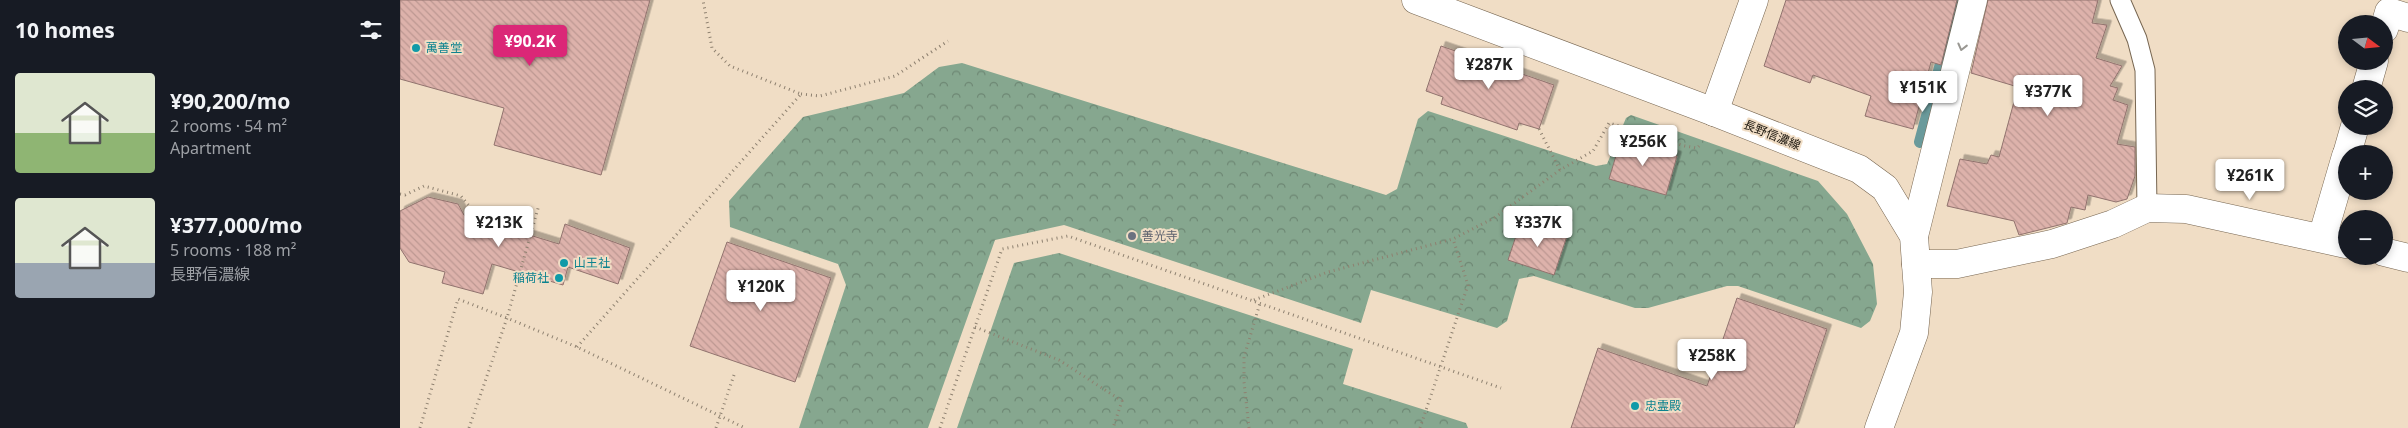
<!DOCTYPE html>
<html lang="en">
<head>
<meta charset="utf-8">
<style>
  :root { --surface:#171b24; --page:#242831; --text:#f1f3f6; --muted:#9ea1a6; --accent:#db2777 }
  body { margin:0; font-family:"Noto Sans","Noto Sans JP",sans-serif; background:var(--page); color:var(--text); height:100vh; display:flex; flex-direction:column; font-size:19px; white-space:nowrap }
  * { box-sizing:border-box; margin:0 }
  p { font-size:16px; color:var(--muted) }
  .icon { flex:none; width:28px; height:28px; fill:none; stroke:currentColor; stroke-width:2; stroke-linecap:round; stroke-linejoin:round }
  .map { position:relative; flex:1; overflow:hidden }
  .drawer { display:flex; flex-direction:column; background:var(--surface); width:400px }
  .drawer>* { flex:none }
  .needle { width:32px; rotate:106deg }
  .tools { position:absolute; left:1938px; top:15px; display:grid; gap:10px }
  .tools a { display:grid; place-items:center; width:55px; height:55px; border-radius:50%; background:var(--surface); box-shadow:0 2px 8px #0003; font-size:25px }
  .price { position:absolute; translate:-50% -42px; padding:0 11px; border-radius:5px; background:#fff; color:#222; font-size:16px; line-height:32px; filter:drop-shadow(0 1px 2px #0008) }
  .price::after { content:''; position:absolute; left:50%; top:30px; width:15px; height:11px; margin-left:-8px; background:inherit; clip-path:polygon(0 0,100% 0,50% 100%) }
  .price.active { background:var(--accent); color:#fff }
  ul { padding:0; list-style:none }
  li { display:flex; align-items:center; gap:15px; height:125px; padding:0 15px }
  li span { display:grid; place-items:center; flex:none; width:140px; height:100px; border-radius:5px; color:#555 }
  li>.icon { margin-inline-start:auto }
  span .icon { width:60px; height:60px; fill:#fffc; stroke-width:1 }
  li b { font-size:21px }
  h2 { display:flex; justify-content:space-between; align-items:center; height:60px; padding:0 15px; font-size:21px }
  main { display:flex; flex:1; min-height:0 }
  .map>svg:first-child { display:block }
</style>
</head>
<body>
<main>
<section class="drawer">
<h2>10 homes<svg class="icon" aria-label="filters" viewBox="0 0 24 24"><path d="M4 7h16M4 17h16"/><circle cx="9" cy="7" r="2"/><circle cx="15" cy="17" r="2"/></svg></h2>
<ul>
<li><span style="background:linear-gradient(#dfe7d0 60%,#8fb573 0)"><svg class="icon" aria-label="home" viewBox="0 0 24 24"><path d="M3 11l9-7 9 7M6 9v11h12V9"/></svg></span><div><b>¥90,200/mo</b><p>2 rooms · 54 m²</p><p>Apartment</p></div></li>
<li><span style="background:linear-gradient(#dfe7d0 65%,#9aa5b1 0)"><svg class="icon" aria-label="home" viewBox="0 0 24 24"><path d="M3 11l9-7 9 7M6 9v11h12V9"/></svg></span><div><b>¥377,000/mo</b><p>5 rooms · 188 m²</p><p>長野信濃線</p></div></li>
</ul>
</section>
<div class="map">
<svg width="2008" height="428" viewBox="0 0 2008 428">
  <defs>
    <pattern id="forest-crowns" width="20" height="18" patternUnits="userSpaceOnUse" patternTransform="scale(1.25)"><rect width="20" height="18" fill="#86a78f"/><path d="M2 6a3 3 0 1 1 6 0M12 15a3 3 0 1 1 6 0" fill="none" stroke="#6d8773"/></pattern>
    <pattern id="building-back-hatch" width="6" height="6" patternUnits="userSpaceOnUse" patternTransform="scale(1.25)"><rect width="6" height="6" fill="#ddb2ab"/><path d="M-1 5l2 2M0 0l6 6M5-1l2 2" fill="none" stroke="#bd9892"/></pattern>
    <filter id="shadow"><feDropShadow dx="4.5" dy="-4.5" stdDeviation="0" flood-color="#0004"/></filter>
  </defs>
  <rect width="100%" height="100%" fill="#f0ddc5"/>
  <g fill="url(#forest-crowns)">
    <polygon points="562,63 986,195 997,189 1018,119 1028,111 1196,166 1207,164 1226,118 1231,115 1418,181 1447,214 1473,264 1477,304 1470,321 1461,328 1338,286 1327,286 1248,308 1235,308 1134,276 1119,279 1107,321 1097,328 971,290 961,323 664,225 595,240 528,428 399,428 446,285 438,264 330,227 329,201 403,117 504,93 539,67"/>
    <polygon points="659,253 953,349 943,384 1066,423 1068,428 557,428 614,263"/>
  </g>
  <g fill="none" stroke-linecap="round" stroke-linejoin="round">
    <polyline stroke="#6a9a9b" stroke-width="12" points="1520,142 1558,0"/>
  </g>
  <g fill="url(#building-back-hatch)" stroke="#91736e" filter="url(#shadow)">
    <polygon points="0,0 250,0 201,175 94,145 104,108 0,79"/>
    <polygon points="1386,0 1557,0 1541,65 1531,62 1513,129 1465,116 1471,96 1413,75 1410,83 1364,66"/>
    <polygon points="1588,0 1698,0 1692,23 1707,25 1696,58 1722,66 1710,86 1718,88 1713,100 1728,105 1717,144 1735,147 1735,176 1727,199 1716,202 1688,195 1685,210 1671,207 1667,223 1619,235 1614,221 1547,206 1560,159 1587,164 1591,155 1599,157 1618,87 1571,73"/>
    <polygon points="1041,46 1154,85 1139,129 1119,123 1117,130 1041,104 1043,97 1026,91"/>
    <polygon points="1221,139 1277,156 1266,195 1209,179"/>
    <polygon points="28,197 58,204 64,215 159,244 165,224 230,248 218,284 168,267 163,285 92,264 83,294 42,283 45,272 9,262 0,248 0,211"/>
    <polygon points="1121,221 1167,236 1154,275 1108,260"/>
    <polygon points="327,242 431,278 395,382 290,346"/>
    <polygon points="1337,298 1427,329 1394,428 1171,428 1198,348 1307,386"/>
  </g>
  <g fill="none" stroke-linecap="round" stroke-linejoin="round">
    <defs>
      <polyline id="lane" points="1720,0 1737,39 1745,70 1747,208"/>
      <g id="street">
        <polyline points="1984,29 1989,12 2008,18"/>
        <polyline points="1966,89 1974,61"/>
        <polyline points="1314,112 1354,0"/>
        <polyline points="1947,154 1955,126"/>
        <polyline points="1514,236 1573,0"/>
        <polyline points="1922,238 1946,156"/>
        <polyline points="1984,252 2008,258"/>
        <polyline points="1516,264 1557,264 1652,244 1713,224 1747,208 1786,209 1946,244"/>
      </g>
      <polyline id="primary" points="1016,0 1314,112 1459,169 1485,188 1514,236 1518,292 1514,333 1479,428"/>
    </defs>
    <use href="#lane" stroke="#776651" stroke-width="21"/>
    <use href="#street" stroke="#776651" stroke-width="29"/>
    <use href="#primary" stroke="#776651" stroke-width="29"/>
    <g stroke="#8e8170" stroke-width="3" stroke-dasharray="1 4" stroke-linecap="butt">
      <polyline points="401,94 420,96 495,76 548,41"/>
      <polyline points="1139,129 1160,170"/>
      <polyline points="0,194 5,195 24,186 61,196 74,212 132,229"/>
      <polyline points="854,300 928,272 1053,239 1094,218 1160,170 1193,151 1209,123 1285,146 1297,148 1299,146"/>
      <polyline points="575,327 659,360 722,401 713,428"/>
      <polyline points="177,347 401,94 330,66 312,48 303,0"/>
      <polyline points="20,428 58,299 107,318 139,205"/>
      <polyline points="69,428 107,318 177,347 345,428"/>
      <polyline points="316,428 335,372"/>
      <polyline points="540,428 602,249 668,236 1101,388"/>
      <polyline points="849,428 844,382 844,357 860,303"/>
      <polyline points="1020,428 1068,285 1053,239"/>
    </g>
    <use href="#lane" stroke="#fff" stroke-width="19"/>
    <use href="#street" stroke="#fff" stroke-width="28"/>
    <use href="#primary" stroke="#fff" stroke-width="28"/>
  </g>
  <defs><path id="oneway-chevron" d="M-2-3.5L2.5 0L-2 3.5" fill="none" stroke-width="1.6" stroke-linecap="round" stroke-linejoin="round" transform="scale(1.25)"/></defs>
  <use stroke="#9a9893" href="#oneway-chevron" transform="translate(1562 47) rotate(104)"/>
  <g fill="#0f9aa8" stroke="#f0ddc5" stroke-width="2">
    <circle cx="16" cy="48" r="5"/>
    <circle cx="164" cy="263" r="5"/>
    <circle cx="159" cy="278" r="5"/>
    <circle cx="1235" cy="406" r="5"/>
  </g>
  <circle fill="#6b7280" stroke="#f0ddc5" stroke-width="2" cx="732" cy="236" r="5"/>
  <g text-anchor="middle" stroke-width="4" stroke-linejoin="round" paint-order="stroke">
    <g font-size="12" fill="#0d838f" stroke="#f0ddc5" text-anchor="start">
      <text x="26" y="52">萬善堂</text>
      <text x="174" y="267">山王社</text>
      <text x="149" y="282" text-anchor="end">稲荷社</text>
      <text x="1245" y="410">忠霊殿</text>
    </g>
    <g font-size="12" fill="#1f1910" stroke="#f0ddc5">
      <text transform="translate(1372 135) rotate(22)" y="4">長野信濃線</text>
    </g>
    <g font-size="12" fill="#5b616d" stroke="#f0ddc5" text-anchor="start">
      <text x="742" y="240">善光寺</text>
    </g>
  </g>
</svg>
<div class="tools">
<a><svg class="needle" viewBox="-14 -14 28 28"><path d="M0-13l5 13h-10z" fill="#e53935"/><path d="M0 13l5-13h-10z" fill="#9ea1a6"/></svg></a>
<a><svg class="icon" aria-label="layers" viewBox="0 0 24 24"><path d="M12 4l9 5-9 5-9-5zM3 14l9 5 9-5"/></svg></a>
<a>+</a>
<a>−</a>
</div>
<b class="price active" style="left:130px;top:67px">¥90.2K</b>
<b class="price" style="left:1089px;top:90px">¥287K</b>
<b class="price" style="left:1523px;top:113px">¥151K</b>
<b class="price" style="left:1648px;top:117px">¥377K</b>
<b class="price" style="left:1243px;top:167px">¥256K</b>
<b class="price" style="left:1850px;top:201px">¥261K</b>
<b class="price" style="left:99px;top:248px">¥213K</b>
<b class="price" style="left:1138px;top:248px">¥337K</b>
<b class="price" style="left:361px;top:312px">¥120K</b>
<b class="price" style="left:1312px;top:381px">¥258K</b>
</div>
</main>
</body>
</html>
